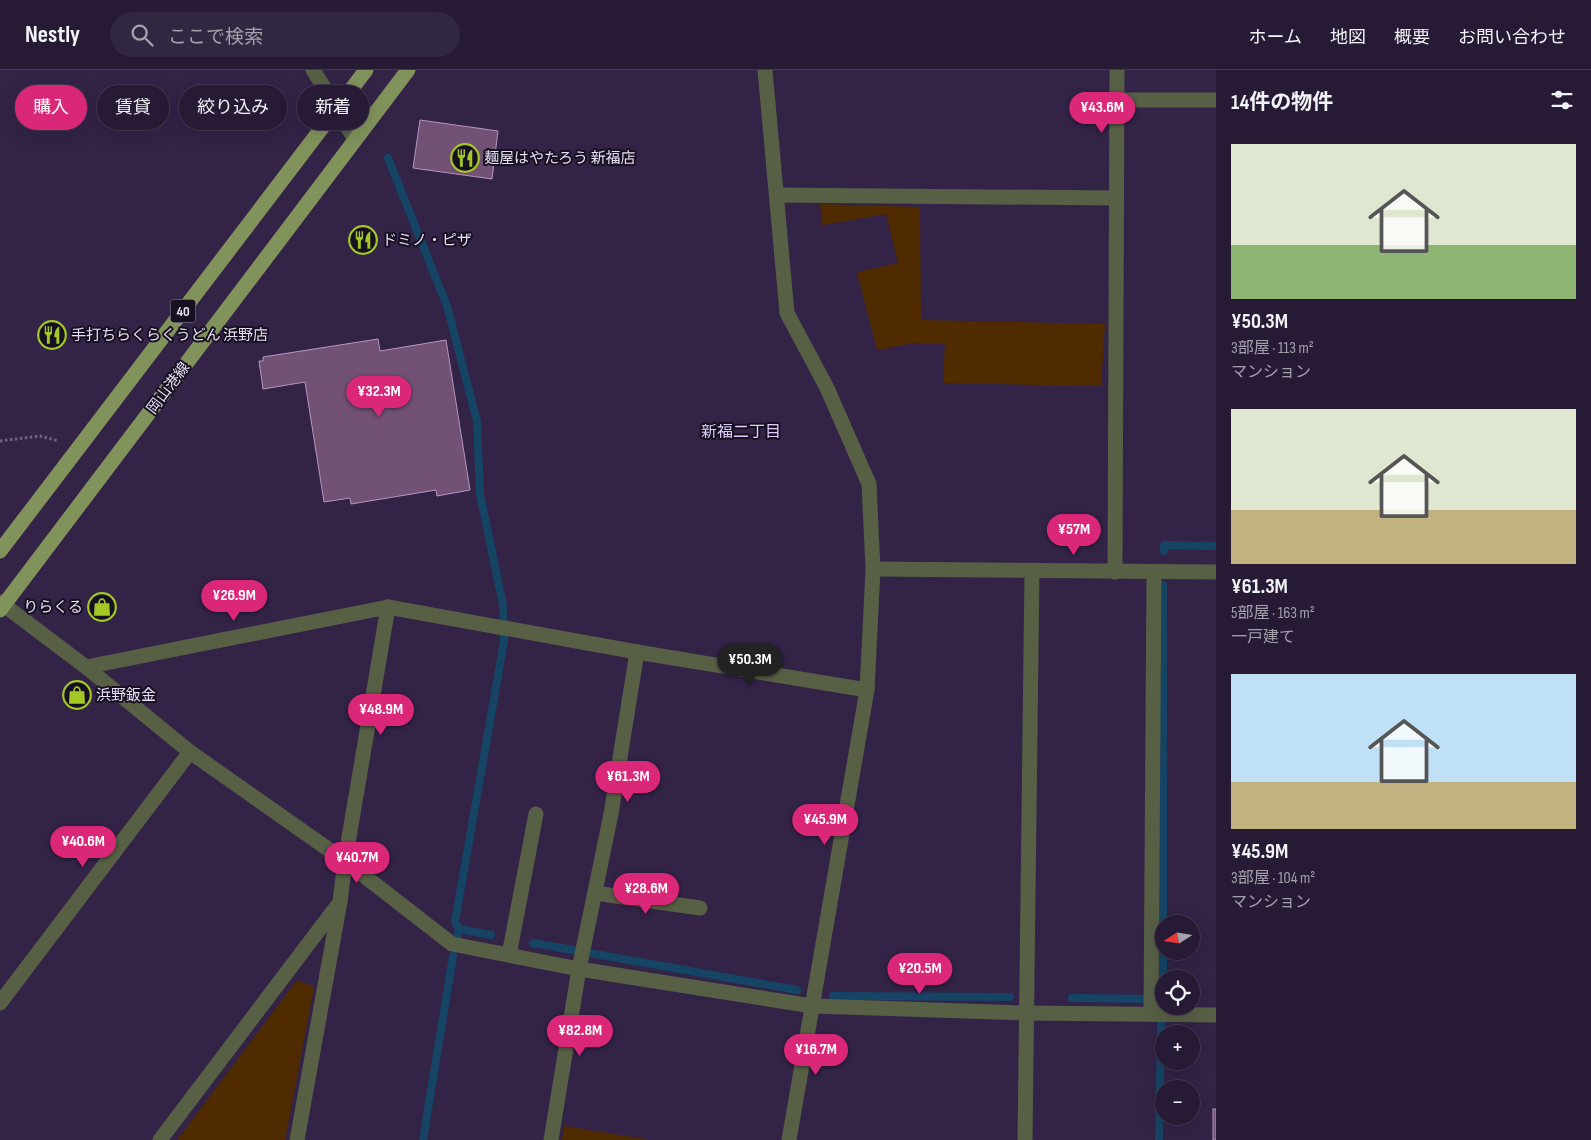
<!DOCTYPE html>
<html lang="ja">
<head>
<meta charset="utf-8">
<style>
  :root { --surface:#261a35; --page:#322741; --text:#f1f3f6; --muted:#a4a1ad; --line:#423850; --accent:#db2777 }
  body { margin:0; font-family:"Sofia Sans Condensed","Noto Sans JP",sans-serif; background:var(--page); color:var(--text); height:100vh; display:flex; flex-direction:column; font-size:19px; white-space:nowrap }
  * { box-sizing:border-box; margin:0 }
  p { font-size:16px; color:var(--muted) }
  .icon { flex:none; width:28px; height:28px; fill:none; stroke:currentColor; stroke-width:2; stroke-linecap:round; stroke-linejoin:round }
  .map { position:relative; flex:1; overflow:hidden }
  .sheet { display:flex; flex-direction:column; background:var(--surface); width:375px }
  .sheet>* { flex:none }
  .guide { position:absolute; left:15px; top:15px; width:475px; height:45px; display:flex; gap:10px }
  .needle { width:32px; rotate:258deg }
  .fabs { position:absolute; left:1155px; top:845px; display:grid; gap:10px }
  .fabs a { display:grid; place-items:center; width:45px; height:45px; border-radius:50%; background:var(--surface); box-shadow:0 5px 20px #0002,0 0 0 1px var(--line); font-size:25px }
  .price { position:absolute; translate:-50% -42px; padding:0 11px; border-radius:18px; background:var(--accent); color:#fff; font-size:16px; line-height:32px; filter:drop-shadow(0 1px 2px #0008) }
  .price::after { content:''; position:absolute; left:50%; top:30px; width:15px; height:11px; margin-left:-8px; background:inherit; clip-path:polygon(0 0,100% 0,50% 100%) }
  .price.selected { background:#222; color:#fff }
  ul { padding:0; list-style:none }
  li { display:grid; align-content:center; gap:10px; height:265px; padding:0 15px }
  li span { display:grid; place-items:center; height:155px; border-radius:0px; color:#555 }
  li>.icon { margin-inline-start:auto }
  span .icon { width:90px; height:90px; fill:#fffc; stroke-width:1 }
  li b { font-size:21px }
  h2 { display:flex; justify-content:space-between; align-items:center; height:60px; padding:0 15px; font-size:21px }
  .chip { padding:0 18px; border-radius:22px; background:var(--surface); box-shadow:0 5px 20px #0002,0 0 0 1px var(--line); font-size:18px; line-height:45px }
  .chip.selected { background:var(--accent); color:#fff }
  header { display:flex; align-items:center; gap:30px; box-sizing:border-box; height:70px; padding:0 25px; background:var(--surface); border-bottom:1px solid var(--line) }
  header strong { font-size:24px }
  nav { display:flex; gap:28px; margin-inline-start:auto; font-size:18px }
  .search { width:350px; height:45px; background:var(--page); display:flex; align-items:center; gap:12px; box-sizing:border-box; padding:0 18px; border-radius:28px; color:var(--muted); font-size:19px }
  main { display:flex; flex:1; min-height:0 }
  .map>svg:first-child { display:block }
</style>
</head>
<body>
<header>
<strong>Nestly</strong>
<div class="search"><svg class="icon" aria-label="search" viewBox="0 0 24 24"><circle cx="10" cy="10" r="6"/><path d="M15 15l6 6"/></svg>ここで検索</div>
<nav><a>ホーム</a><a>地図</a><a>概要</a><a>お問い合わせ</a></nav>
</header>
<main>
<div class="map">
<svg width="1216" height="1070" viewBox="0 0 1216 1070">
  <rect width="100%" height="100%" fill="#322347"/>
  <g fill="#512b00">
    <polygon points="820,134 920,137 921,250 1105,254 1101,316 943,313 945,274 912,273 877,280 857,202 898,193 886,144 822,155"/>
    <polygon points="297,910 314,917 285,1070 177,1070"/>
    <polygon points="564,1056 652,1070 562,1070"/>
  </g>
  <g fill="none" stroke-linecap="round" stroke-linejoin="round">
    <g stroke="#154464" stroke-width="8">
      <polyline points="388,88 447,236 477,351 480,424 503,535 504,571 455,852 459,859 458,865"/>
      <polyline points="1164,481 1164,475 1216,476"/>
      <polyline points="459,859 491,865"/>
      <polyline points="533,873 797,920"/>
      <polyline points="833,926 1010,927"/>
      <polyline points="1072,928 1153,929"/>
      <polyline points="423,1070 453,886"/>
      <polyline points="1159,1070 1161,957 1163,929 1163,515"/>
    </g>
  </g>
  <g fill="#715275" stroke="#b896bd">
    <polygon points="420,50 498,61 492,109 413,98"/>
    <polygon points="378,269 380,281 446,270 470,420 437,426 436,420 351,434 350,428 324,432 305,312 263,319 259,291 263,291 263,287"/>
    <rect x="1213" y="1039" width="3" height="31"/>
  </g>
  <g fill="none" stroke-linecap="round" stroke-linejoin="round">
    <polyline stroke="#6f6282" stroke-width="3" stroke-dasharray="2.5 2.5" stroke-linecap="butt" points="0,371 40,366 59,371"/>
    <g stroke="#575f45" stroke-width="15">
      <polyline points="313,0 337,38 355,70"/>
      <polyline points="765,0 787,243 827,318 869,414 873,499 867,620 789,1070"/>
      <polyline points="1117,30 1216,30"/>
      <polyline points="777,125 1116,128"/>
      <polyline points="873,499 1216,502"/>
      <polyline points="1115,502 1117,0"/>
      <polyline points="0,532 86,597 190,682 345,791 452,874 579,899 812,936 1027,943 1216,945"/>
      <polyline points="86,597 388,537 637,582 867,620"/>
      <polyline points="595,823 700,838"/>
      <polyline points="509,885 536,744"/>
      <polyline points="0,933 190,682"/>
      <polyline points="1151,944 1154,502"/>
      <polyline points="160,1070 337,836"/>
      <polyline points="297,1070 340,832 345,791 388,537"/>
      <polyline points="551,1070 579,899 611,744 637,582"/>
      <polyline points="1025,1070 1032,500"/>
    </g>
    <g stroke="#81925b" stroke-width="15">
      <polyline points="0,481 366,0"/>
      <polyline points="0,540 408,0"/>
    </g>
  </g>
  <defs>
    <symbol id="restaurant-ring" viewBox="-11 -11 22 22"><circle r="9.5" fill="#171020" stroke="#a3c826" stroke-width="1.5"/><path d="M-5-6h1v4h1v-4h1v4h1v-4h1v5L-1.5 .5V6h-2V.5L-5-1ZM5-6V6H3V1.5H1.5Q1.5-4 5-6Z" fill="#a3c826"/></symbol>
    <symbol id="shop-ring" viewBox="-11 -11 22 22"><circle r="9.5" fill="#171020" stroke="#a3c826" stroke-width="1.5"/><path d="M-5-2.5h2.3a2.7 3.5 0 0 1 5.4 0H5L5.5 6h-11ZM-1.5-2.5h3a1.5 2.3 0 0 0-3 0Z" fill="#a3c826"/></symbol>
  </defs>
  <g fill-rule="evenodd">
    <use href="#restaurant-ring" x="449" y="72" width="32" height="32"/>
    <use href="#restaurant-ring" x="347" y="154" width="32" height="32"/>
    <use href="#restaurant-ring" x="36" y="249" width="32" height="32"/>
    <use href="#shop-ring" x="86" y="521" width="32" height="32"/>
    <use href="#shop-ring" x="61" y="609" width="32" height="32"/>
  </g>
  <g text-anchor="middle" stroke-width="4" stroke-linejoin="round" paint-order="stroke">
    <rect fill="#171020" stroke="#a9a0b5" stroke-width="1" x="170.5" y="229.5" width="25" height="23" rx="4"/>
    <g font-size="14" font-weight="bold" fill="#e7def5">
      <text x="183" y="246">40</text>
    </g>
    <g font-size="15" fill="#e7def5" stroke="#171020" text-anchor="start">
      <text x="484" y="93">麺屋はやたろう 新福店</text>
      <text x="382" y="175">ドミノ・ピザ</text>
      <text x="71" y="270">手打ちらくらくうどん 浜野店</text>
      <text x="83" y="542" text-anchor="end">りらくる</text>
      <text x="96" y="630">浜野鈑金</text>
    </g>
    <g font-size="15" fill="#e7def5" stroke="#171020">
      <text transform="translate(168 318) rotate(-53)" y="5">岡山港線</text>
    </g>
    <g font-size="16" fill="#decdfb" stroke="#171020">
      <text x="741" y="367">新福二丁目</text>
    </g>
  </g>
</svg>
<div class="fabs">
<a><svg class="needle" viewBox="-14 -14 28 28"><path d="M0-13l5 13h-10z" fill="#e53935"/><path d="M0 13l5-13h-10z" fill="#a4a1ad"/></svg></a>
<a><svg class="icon" aria-label="locate" viewBox="0 0 24 24"><circle cx="12" cy="12" r="6"/><path d="M12 2v4M12 18v4M2 12h4M18 12h4"/></svg></a>
<a>+</a>
<a>−</a>
</div>
<b class="price" style="left:1102px;top:64px">¥43.6M</b>
<b class="price" style="left:379px;top:348px">¥32.3M</b>
<b class="price" style="left:1074px;top:486px">¥57M</b>
<b class="price" style="left:234px;top:552px">¥26.9M</b>
<b class="price selected" style="left:750px;top:616px">¥50.3M</b>
<b class="price" style="left:381px;top:666px">¥48.9M</b>
<b class="price" style="left:628px;top:733px">¥61.3M</b>
<b class="price" style="left:825px;top:776px">¥45.9M</b>
<b class="price" style="left:83px;top:798px">¥40.6M</b>
<b class="price" style="left:357px;top:814px">¥40.7M</b>
<b class="price" style="left:646px;top:845px">¥28.6M</b>
<b class="price" style="left:920px;top:925px">¥20.5M</b>
<b class="price" style="left:580px;top:987px">¥82.8M</b>
<b class="price" style="left:816px;top:1006px">¥16.7M</b>
<div class="guide">
<a class="chip selected">購入</a>
<a class="chip">賃貸</a>
<a class="chip">絞り込み</a>
<a class="chip">新着</a>
</div>
</div>
<section class="sheet">
<h2>14件の物件<svg class="icon" aria-label="filters" viewBox="0 0 24 24"><path d="M4 7h16M4 17h16"/><circle cx="9" cy="7" r="2"/><circle cx="15" cy="17" r="2"/></svg></h2>
<ul>
<li><span style="background:linear-gradient(#dfe7d0 65%,#8fb573 0)"><svg class="icon" aria-label="home" viewBox="0 0 24 24"><path d="M3 11l9-7 9 7M6 9v11h12V9"/></svg></span><div><b>¥50.3M</b><p>3部屋 · 113 m²</p><p>マンション</p></div></li>
<li><span style="background:linear-gradient(#dfe7d0 65%,#c2b280 0)"><svg class="icon" aria-label="home" viewBox="0 0 24 24"><path d="M3 11l9-7 9 7M6 9v11h12V9"/></svg></span><div><b>¥61.3M</b><p>5部屋 · 163 m²</p><p>一戸建て</p></div></li>
<li><span style="background:linear-gradient(#bfe0f5 70%,#c2b280 0)"><svg class="icon" aria-label="home" viewBox="0 0 24 24"><path d="M3 11l9-7 9 7M6 9v11h12V9"/></svg></span><div><b>¥45.9M</b><p>3部屋 · 104 m²</p><p>マンション</p></div></li>
</ul>
</section>
</main>
</body>
</html>
